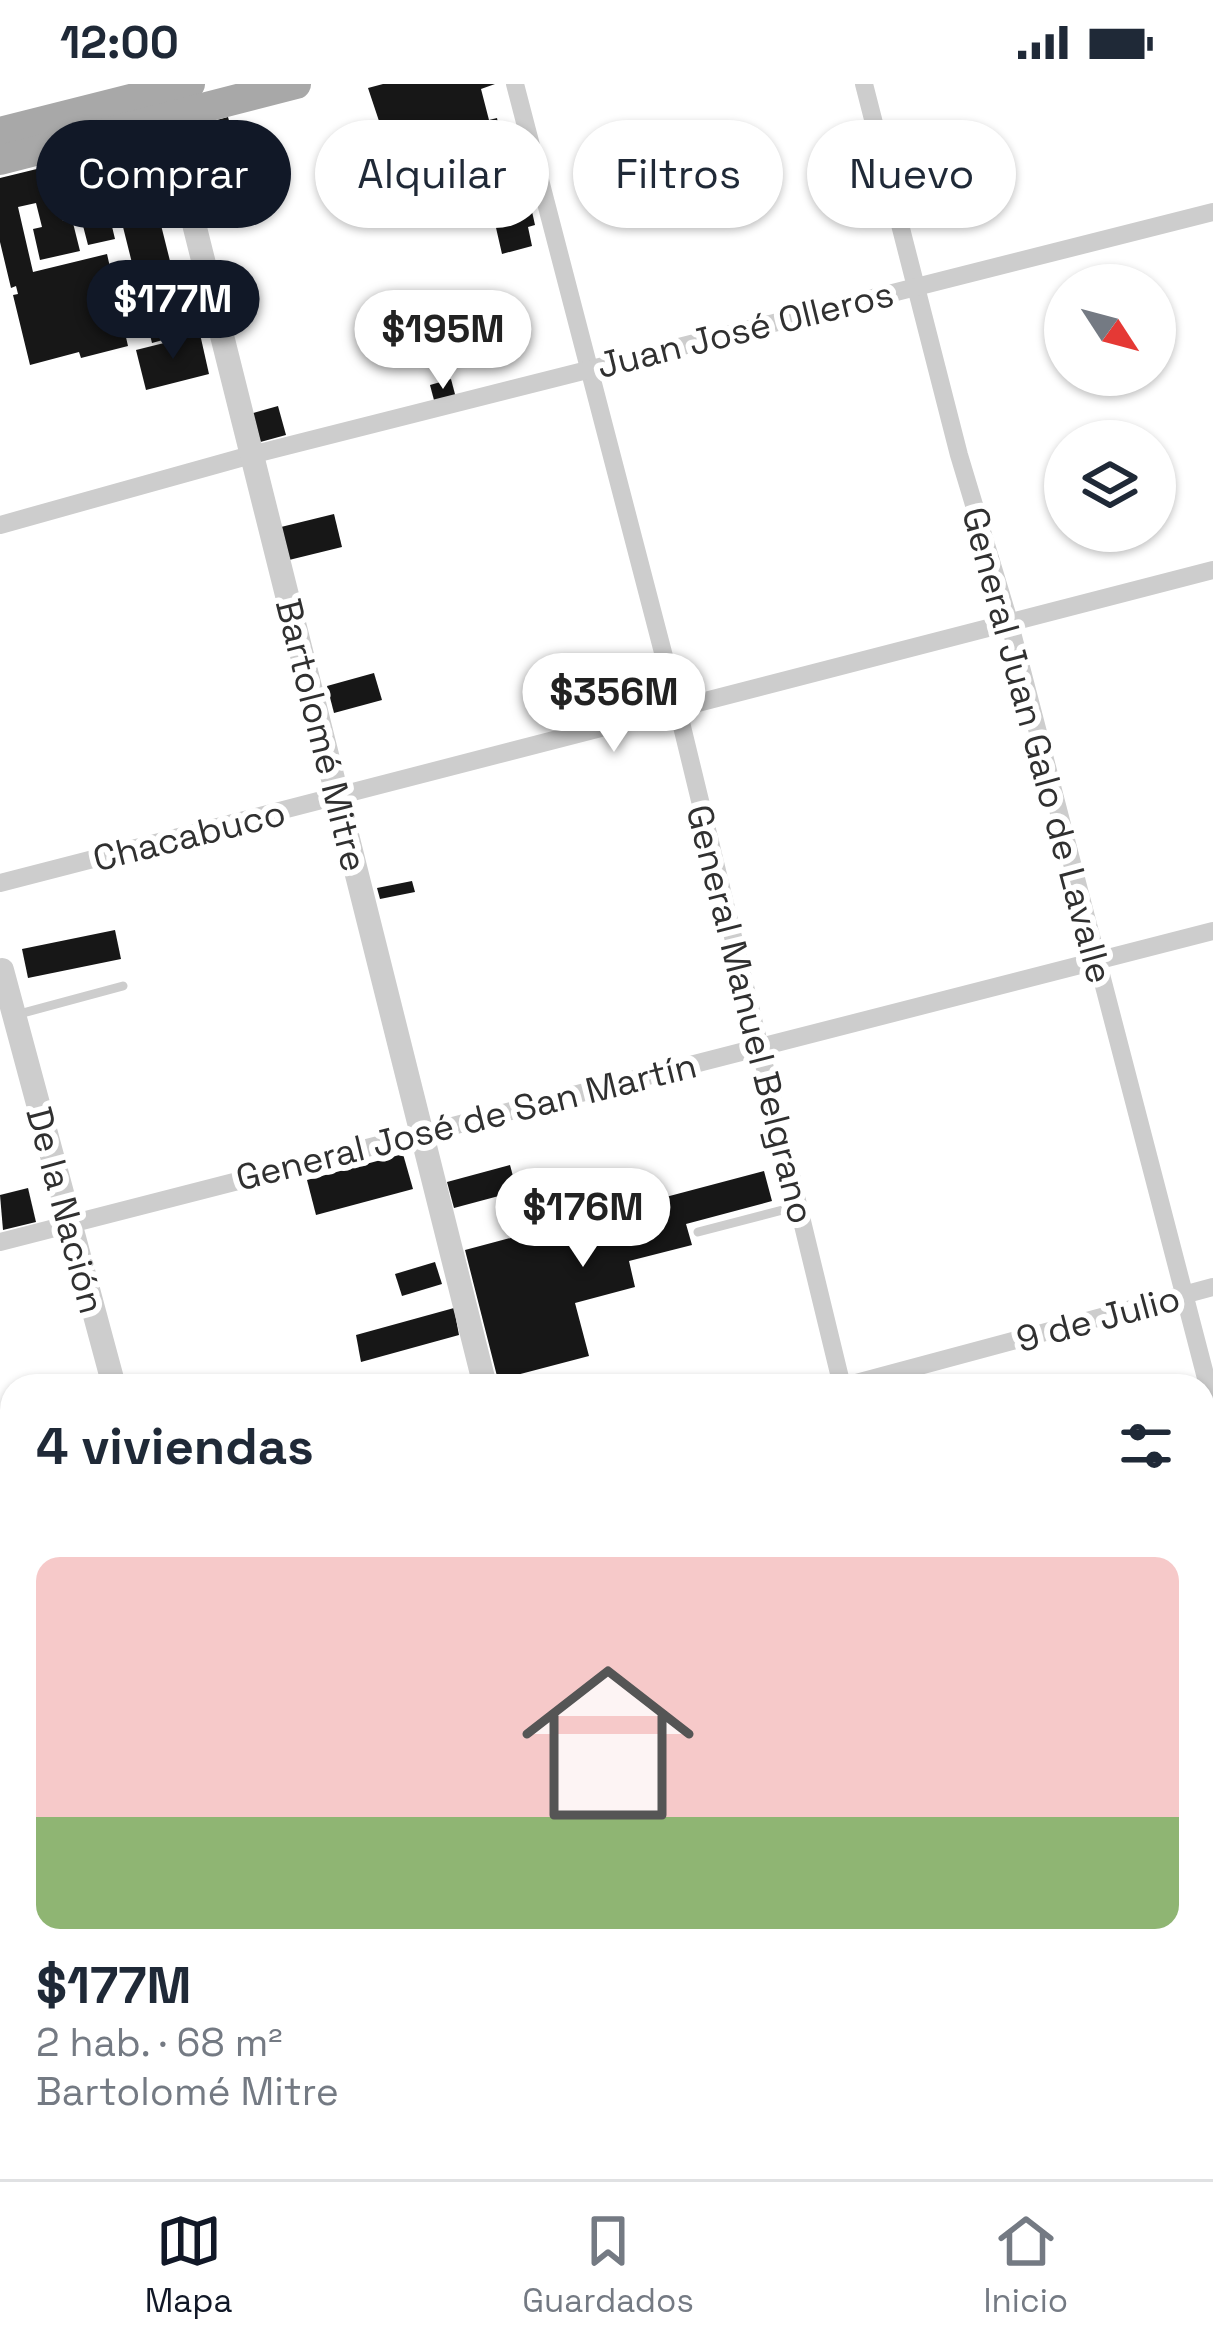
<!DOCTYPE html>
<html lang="es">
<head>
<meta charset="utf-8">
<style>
  :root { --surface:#fff; --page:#f6f6f7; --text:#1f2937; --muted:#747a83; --line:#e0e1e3; --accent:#111827 }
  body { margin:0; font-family:"Space Grotesk",sans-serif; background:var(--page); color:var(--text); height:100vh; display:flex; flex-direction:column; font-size:45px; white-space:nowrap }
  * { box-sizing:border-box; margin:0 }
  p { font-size:39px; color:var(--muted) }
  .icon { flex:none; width:66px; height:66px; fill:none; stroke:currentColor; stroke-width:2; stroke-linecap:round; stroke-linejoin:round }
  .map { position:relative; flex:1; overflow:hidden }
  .drawer { position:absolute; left:0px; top:1290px; width:1215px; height:807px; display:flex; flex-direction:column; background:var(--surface); border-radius:36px 36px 0 0; box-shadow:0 3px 9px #0004 }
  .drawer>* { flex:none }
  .top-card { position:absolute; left:36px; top:36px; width:1143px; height:108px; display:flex; gap:24px }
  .needle { width:78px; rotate:126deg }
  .fabs { position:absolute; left:1044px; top:180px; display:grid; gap:24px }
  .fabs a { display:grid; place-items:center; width:132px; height:132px; border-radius:50%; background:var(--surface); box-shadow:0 3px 9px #0004; font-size:60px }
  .price { position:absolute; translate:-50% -102px; padding:0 27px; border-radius:42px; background:#fff; color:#222; font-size:39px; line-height:78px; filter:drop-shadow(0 3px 6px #0008) }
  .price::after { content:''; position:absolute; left:50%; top:72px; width:36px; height:27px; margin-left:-18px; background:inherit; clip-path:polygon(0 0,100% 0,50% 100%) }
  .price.current { background:var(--accent); color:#fff }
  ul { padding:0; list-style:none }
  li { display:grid; align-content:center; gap:24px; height:636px; padding:0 36px }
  li span { display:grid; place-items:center; height:372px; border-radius:24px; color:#555 }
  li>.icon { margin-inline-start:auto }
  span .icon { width:216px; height:216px; fill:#fffc; stroke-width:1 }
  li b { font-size:51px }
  h2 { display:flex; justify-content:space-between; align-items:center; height:144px; padding:0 36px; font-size:51px }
  .pill { padding:0 42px; border-radius:54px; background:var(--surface); box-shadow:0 3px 9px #0004; font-size:42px; line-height:108px }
  .pill.current { background:var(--accent); color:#fff }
  .status { display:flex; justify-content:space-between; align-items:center; height:84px; padding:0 60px; background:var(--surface); direction:ltr }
  .status svg { height:33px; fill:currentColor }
  .tabs { display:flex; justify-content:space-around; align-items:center; height:168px; border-top:3px solid var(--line); background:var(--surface); font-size:33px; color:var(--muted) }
  .tabs a { display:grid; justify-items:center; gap:6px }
  .tabs .current { color:var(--accent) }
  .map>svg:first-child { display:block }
</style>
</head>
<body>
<div class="status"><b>12:00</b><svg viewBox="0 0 49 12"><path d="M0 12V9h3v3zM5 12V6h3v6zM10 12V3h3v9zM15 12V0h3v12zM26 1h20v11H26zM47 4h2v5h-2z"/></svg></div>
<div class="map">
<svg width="1213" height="2095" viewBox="0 0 1213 2095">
  <rect width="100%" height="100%" fill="#fff"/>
  <g fill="#171717">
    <polygon points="383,0 495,0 481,5 489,36 497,34 500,49 382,78 379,66 388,64 368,4"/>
    <polygon points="228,33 239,73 184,88 176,57 183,45"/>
    <polygon points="519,69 535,141 528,143 532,162 502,170 494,135 506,132 493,75"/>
    <polygon points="94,71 97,83 135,72 145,77 188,249 152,259 114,107 104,109 115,155 88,161 74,107 56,111 63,137 72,135 80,167 40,176 33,145 42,143 36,119 18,123 33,188 107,170 128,262 81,274 79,268 30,281 13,211 18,210 16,202 11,204 0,158 0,94"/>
    <polygon points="200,250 209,290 146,306 136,266"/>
    <polygon points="451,295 456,314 435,320 430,301"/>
    <polygon points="278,322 286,351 253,360 246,331"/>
    <polygon points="334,430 342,463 289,476 281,443"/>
    <polygon points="374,589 382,616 334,629 327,602"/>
    <polygon points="412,797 415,808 380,815 377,804"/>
    <polygon points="115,846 121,875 28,894 22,865"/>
    <polygon points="403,1070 413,1105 316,1131 307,1096"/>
    <polygon points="510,1081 517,1107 454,1124 447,1098"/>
    <polygon points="764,1087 772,1117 686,1140 692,1161 629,1177 635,1203 575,1219 589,1272 498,1296 465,1166"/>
    <polygon points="28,1104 36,1138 3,1146 0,1111"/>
    <polygon points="435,1178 442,1200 402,1212 395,1190"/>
    <polygon points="454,1224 459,1251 361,1278 356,1251"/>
  </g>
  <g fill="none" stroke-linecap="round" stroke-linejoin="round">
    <g stroke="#cdcdcd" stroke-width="9">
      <polyline points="19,930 123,902"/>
      <polyline points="698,1148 798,1122"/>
    </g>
    <g stroke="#cdcdcd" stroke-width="18">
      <polyline points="515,0 678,626 842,1302"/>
      <polyline points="864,0 959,371 1009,537 1213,1321"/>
      <polyline points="0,441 251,371 1213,128"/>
      <polyline points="0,799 1213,486"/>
      <polyline points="0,1158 1213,847"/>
      <polyline points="845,1302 1213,1203"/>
      <polyline points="0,1519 12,1516"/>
      <polyline points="1203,1566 1213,1564"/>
      <polyline points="0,1873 12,1870"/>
      <polyline points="328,2085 331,2095"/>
      <polyline points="691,2085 694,2095"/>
      <polyline points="1050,2085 1052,2095"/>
    </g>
    <g stroke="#cdcdcd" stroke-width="24">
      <polyline points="164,20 485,1302"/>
      <polyline points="2,886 114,1302"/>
      <polyline points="1203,1927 1213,1925"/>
      <polyline points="544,2095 583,2085"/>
    </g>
    <g stroke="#a8a8a8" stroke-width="30">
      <polyline points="0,48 190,0"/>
      <polyline points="0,76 296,0"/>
    </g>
  </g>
  <g text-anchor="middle" stroke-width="12" stroke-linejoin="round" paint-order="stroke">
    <g font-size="36" fill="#303030" stroke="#fff">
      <text transform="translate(745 245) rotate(-14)" y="13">Juan José Olleros</text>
      <text transform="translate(322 651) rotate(76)" y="13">Bartolomé Mitre</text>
      <text transform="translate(1038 661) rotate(75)" y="13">General Juan Galo de Lavalle</text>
      <text transform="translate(189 751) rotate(-14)" y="13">Chacabuco</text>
      <text transform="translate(751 930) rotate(76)" y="13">General Manuel Belgrano</text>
      <text transform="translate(466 1037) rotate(-14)" y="13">General José de San Martín</text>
      <text transform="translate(66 1126) rotate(75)" y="13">De la Nación</text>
      <text transform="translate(1098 1234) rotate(-15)" y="13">9 de Julio</text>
    </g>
  </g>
</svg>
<div class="fabs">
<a><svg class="needle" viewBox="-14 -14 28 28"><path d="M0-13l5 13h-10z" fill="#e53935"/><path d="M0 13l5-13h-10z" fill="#747a83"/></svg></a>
<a><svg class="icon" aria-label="layers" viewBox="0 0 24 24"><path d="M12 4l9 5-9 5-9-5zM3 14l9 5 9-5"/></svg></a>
</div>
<b class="price current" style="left:173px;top:278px">$177M</b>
<b class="price" style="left:443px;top:308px">$195M</b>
<b class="price" style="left:614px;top:671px">$356M</b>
<b class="price" style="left:583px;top:1186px">$176M</b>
<div class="top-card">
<a class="pill current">Comprar</a>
<a class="pill">Alquilar</a>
<a class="pill">Filtros</a>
<a class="pill">Nuevo</a>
</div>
<section class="drawer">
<h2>4 viviendas<svg class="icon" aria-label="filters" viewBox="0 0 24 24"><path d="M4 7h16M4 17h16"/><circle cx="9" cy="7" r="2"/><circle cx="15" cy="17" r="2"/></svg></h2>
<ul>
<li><span style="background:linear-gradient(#f6c9c9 70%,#8fb573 0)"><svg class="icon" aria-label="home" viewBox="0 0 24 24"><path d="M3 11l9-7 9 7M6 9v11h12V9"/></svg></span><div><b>$177M</b><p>2 hab. · 68 m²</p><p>Bartolomé Mitre</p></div></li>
</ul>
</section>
</div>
<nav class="tabs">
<a class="current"><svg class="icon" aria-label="map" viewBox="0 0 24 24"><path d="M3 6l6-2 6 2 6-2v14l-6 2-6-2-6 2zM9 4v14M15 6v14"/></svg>Mapa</a>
<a><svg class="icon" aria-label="saved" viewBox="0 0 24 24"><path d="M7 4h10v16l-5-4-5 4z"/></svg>Guardados</a>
<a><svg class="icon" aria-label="home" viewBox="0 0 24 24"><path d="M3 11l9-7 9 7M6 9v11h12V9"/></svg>Inicio</a>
</nav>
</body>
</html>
